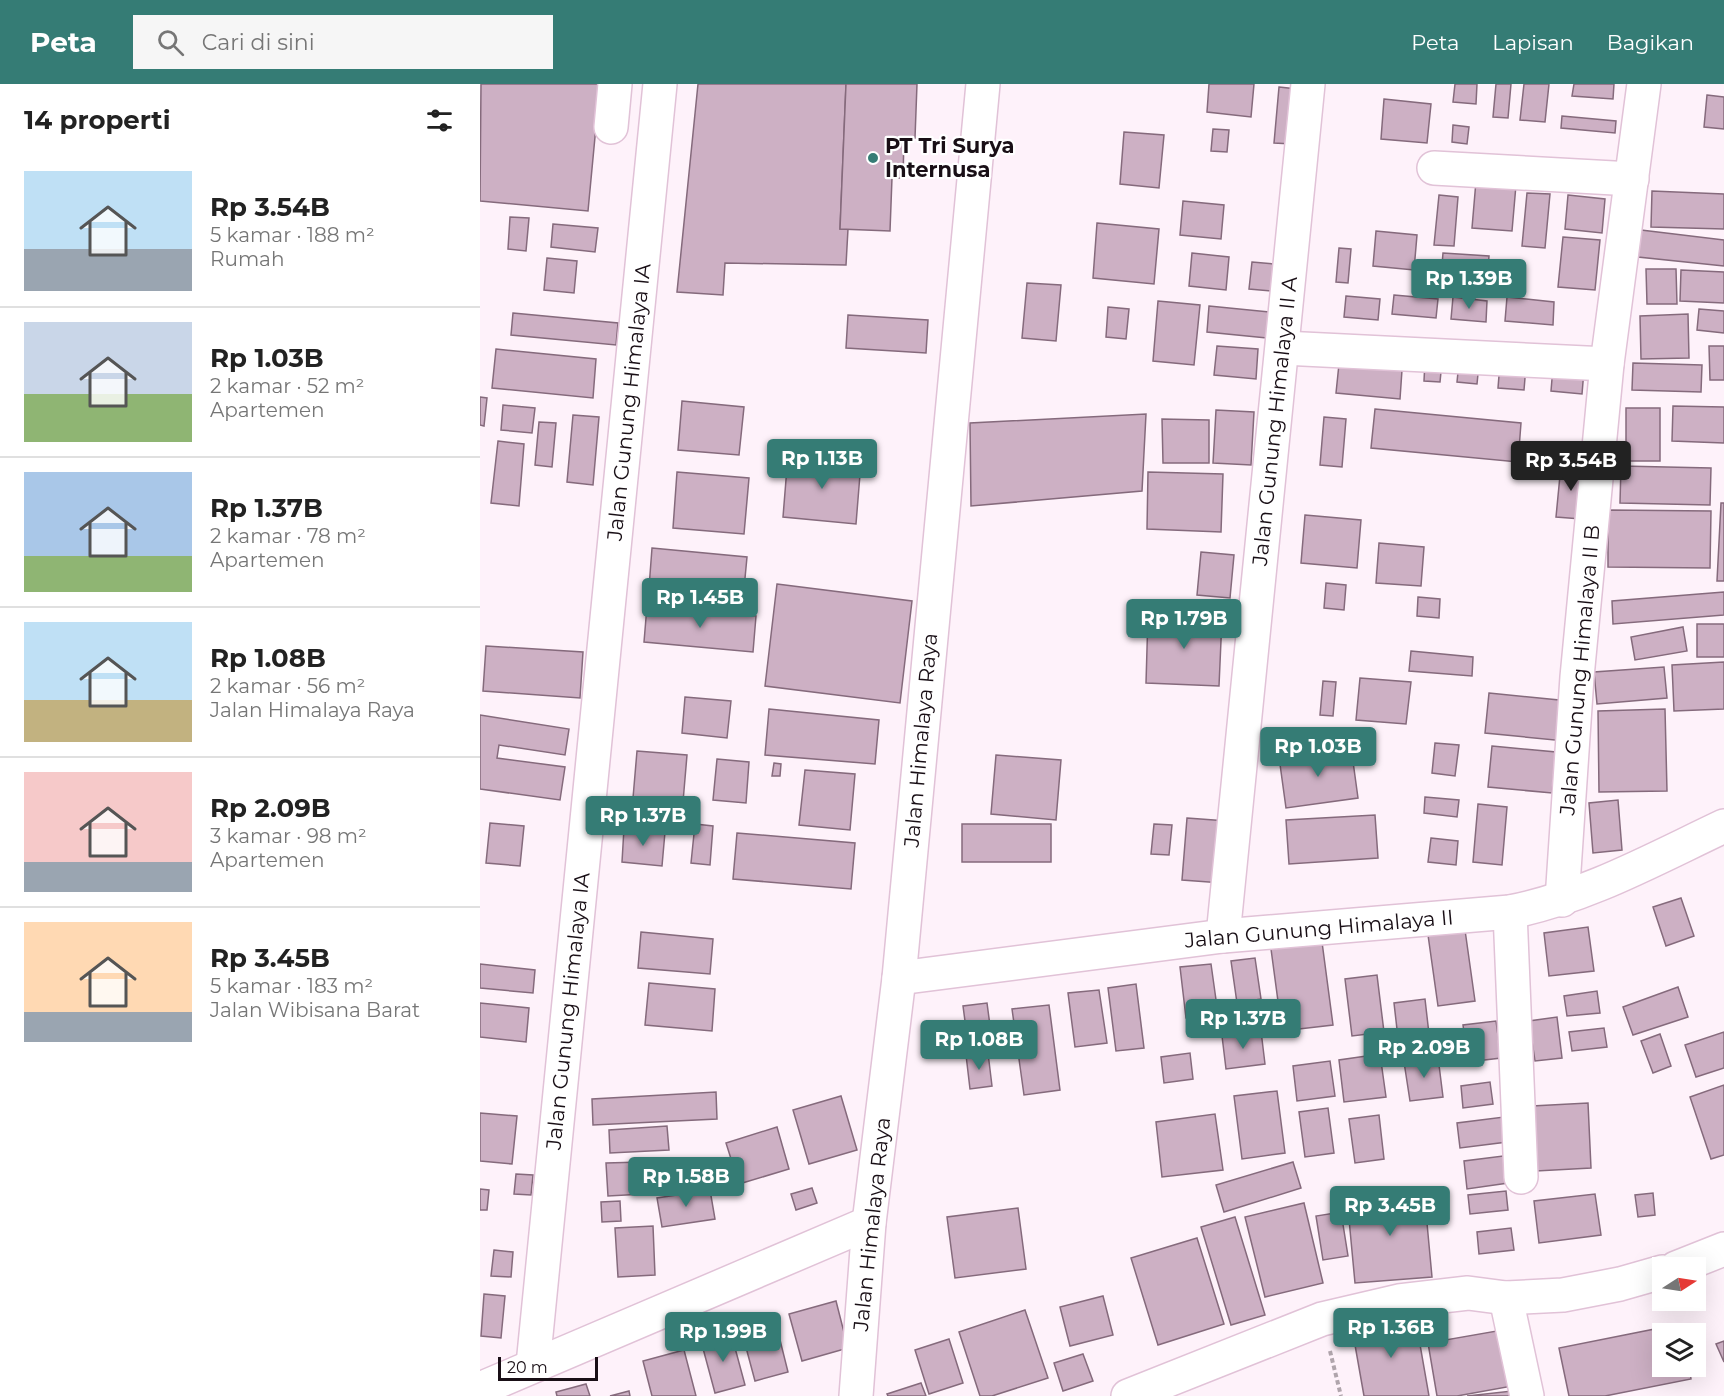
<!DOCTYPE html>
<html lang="id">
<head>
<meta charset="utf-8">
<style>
  :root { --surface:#fff; --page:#f6f6f6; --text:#222; --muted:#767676; --line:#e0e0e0; --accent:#357c75 }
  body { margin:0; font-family:Montserrat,sans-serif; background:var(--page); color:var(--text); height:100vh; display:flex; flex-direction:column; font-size:22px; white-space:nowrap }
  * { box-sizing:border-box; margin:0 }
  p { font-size:20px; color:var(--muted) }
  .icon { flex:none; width:33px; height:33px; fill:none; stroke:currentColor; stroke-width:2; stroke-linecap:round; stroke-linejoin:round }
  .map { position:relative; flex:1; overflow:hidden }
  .details { display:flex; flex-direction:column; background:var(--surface); width:480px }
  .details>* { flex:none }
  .needle { width:39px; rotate:78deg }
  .controls { position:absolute; left:1172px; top:1173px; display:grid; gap:12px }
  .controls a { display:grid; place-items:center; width:54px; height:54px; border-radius:0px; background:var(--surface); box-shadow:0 6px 24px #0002; font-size:30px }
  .scale { position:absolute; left:18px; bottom:15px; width:100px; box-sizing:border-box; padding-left:6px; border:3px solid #190f16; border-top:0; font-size:16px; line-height:21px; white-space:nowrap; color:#190f16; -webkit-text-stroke:4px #fff; paint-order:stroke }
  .price { position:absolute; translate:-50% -51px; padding:0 14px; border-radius:6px; background:var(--accent); color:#fff; font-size:20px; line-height:39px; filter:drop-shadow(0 2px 3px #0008) }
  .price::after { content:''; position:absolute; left:50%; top:36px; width:18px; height:14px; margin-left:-9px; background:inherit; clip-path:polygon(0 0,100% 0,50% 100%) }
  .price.selected { background:#222; color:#fff }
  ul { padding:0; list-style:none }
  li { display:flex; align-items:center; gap:18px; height:150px; padding:0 24px }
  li+li { border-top:2px solid var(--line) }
  li span { display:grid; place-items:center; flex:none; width:168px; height:120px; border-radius:0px; color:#555 }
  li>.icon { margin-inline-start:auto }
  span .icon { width:72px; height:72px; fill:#fffc; stroke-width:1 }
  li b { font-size:26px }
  h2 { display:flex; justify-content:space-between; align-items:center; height:72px; padding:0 24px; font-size:26px }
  header { display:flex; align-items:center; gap:36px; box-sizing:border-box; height:84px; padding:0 30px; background:var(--accent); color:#fff }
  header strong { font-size:28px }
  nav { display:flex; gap:33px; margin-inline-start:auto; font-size:21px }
  .search { width:420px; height:54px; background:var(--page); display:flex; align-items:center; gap:15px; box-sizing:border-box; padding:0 21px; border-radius:0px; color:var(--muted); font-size:22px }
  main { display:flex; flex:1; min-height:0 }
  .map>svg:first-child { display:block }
</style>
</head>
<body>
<header>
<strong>Peta</strong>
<div class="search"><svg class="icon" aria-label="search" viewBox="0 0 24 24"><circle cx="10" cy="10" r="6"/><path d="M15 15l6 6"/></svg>Cari di sini</div>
<nav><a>Peta</a><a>Lapisan</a><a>Bagikan</a></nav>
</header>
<main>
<section class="details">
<h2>14 properti<svg class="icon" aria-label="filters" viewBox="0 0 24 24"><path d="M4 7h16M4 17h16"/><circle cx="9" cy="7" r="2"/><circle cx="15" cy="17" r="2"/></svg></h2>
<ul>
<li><span style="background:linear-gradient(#bfe0f5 65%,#9aa5b1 0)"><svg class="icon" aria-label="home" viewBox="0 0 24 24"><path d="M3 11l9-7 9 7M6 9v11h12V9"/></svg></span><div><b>Rp 3.54B</b><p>5 kamar · 188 m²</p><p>Rumah</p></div></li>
<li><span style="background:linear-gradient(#c9d6e8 60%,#8fb573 0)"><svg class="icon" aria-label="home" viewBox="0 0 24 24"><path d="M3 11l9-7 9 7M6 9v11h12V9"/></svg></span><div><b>Rp 1.03B</b><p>2 kamar · 52 m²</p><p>Apartemen</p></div></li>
<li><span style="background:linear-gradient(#a9c7e8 70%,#8fb573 0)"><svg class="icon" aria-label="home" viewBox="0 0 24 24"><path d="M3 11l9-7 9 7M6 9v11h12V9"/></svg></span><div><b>Rp 1.37B</b><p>2 kamar · 78 m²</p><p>Apartemen</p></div></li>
<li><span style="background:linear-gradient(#bfe0f5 65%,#c2b280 0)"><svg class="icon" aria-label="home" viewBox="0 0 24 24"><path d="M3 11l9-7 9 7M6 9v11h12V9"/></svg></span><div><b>Rp 1.08B</b><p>2 kamar · 56 m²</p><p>Jalan Himalaya Raya</p></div></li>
<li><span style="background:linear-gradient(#f6c9c9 75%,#9aa5b1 0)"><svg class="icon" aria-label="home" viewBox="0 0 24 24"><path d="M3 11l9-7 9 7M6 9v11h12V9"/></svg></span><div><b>Rp 2.09B</b><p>3 kamar · 98 m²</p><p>Apartemen</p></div></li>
<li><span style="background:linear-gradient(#ffd9b3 75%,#9aa5b1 0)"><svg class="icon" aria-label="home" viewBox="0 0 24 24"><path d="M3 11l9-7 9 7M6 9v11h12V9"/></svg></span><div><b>Rp 3.45B</b><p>5 kamar · 183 m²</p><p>Jalan Wibisana Barat</p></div></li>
</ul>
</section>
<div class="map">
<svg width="1244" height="1312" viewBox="0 0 1244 1312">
  <rect width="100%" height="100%" fill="#fef2fa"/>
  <g fill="#cdb0c4" stroke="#856a7c" stroke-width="1.5">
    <polygon points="1,0 120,0 108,127 0,117"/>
    <polygon points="218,0 366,0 360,145 368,145 366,181 245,179 243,211 197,208"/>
    <polygon points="366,0 437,0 435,54 424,54 423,94 412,94 410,147 360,145"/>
    <polygon points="729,0 774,0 771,33 727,28"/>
    <polygon points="975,0 997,0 996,20 973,18"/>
    <polygon points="1016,0 1031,0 1028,34 1013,33"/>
    <polygon points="1044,0 1069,0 1065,38 1040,36"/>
    <polygon points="1094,0 1134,0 1133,15 1092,12"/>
    <polygon points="799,3 817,5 812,60 794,59"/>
    <polygon points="1227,11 1244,13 1244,45 1224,43"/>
    <polygon points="904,15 951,20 947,59 901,55"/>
    <polygon points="1082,32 1136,37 1135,49 1081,44"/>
    <polygon points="973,41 989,43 987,60 972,58"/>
    <polygon points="733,45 749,46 747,68 731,67"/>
    <polygon points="644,48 684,51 679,104 640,100"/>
    <polygon points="996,97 1036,101 1032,147 992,144"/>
    <polygon points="1172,107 1244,110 1244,145 1171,143"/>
    <polygon points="1047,109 1070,110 1065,164 1042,162"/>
    <polygon points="959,111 978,113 974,162 954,161"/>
    <polygon points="1088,111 1125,115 1122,149 1085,145"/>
    <polygon points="703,117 744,121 741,155 700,151"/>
    <polygon points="30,133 49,134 46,167 28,165"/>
    <polygon points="617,139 679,145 674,200 613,194"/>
    <polygon points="73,140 118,144 115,168 71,163"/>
    <polygon points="1161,146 1244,156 1244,182 1158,173"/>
    <polygon points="896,147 937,151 934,186 893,182"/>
    <polygon points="1083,153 1120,156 1115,206 1078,203"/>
    <polygon points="859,164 871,165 868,199 856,198"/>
    <polygon points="712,169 749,173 746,206 709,202"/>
    <polygon points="963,169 1009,172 1007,198 961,193"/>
    <polygon points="67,174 97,177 94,209 64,206"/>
    <polygon points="772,178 794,180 791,207 769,205"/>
    <polygon points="1166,185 1196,185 1197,220 1167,220"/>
    <polygon points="1201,186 1244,188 1244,219 1200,217"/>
    <polygon points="547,199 581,201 576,257 542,254"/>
    <polygon points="914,211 958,215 956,234 912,230"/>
    <polygon points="866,212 900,215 898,236 864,233"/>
    <polygon points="973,213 1007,217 1006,238 971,235"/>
    <polygon points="1027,213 1074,218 1073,241 1025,237"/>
    <polygon points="678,217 720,221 714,281 673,277"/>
    <polygon points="729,222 800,229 798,255 727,248"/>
    <polygon points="628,223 649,225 646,255 626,253"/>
    <polygon points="1219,225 1244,227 1244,249 1217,246"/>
    <polygon points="33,229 138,239 136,261 31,251"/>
    <polygon points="1208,230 1209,274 1161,275 1160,232"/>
    <polygon points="368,231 448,236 446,269 366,264"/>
    <polygon points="737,262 778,265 776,295 734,291"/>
    <polygon points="1229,262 1244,262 1244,296 1230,296"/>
    <polygon points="16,265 116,275 113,314 12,304"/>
    <polygon points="945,277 962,278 960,298 944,297"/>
    <polygon points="979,278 999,280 997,300 977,298"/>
    <polygon points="1020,279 1046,282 1044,306 1018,304"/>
    <polygon points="1153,279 1222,281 1221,308 1152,306"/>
    <polygon points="859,280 922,286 920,315 856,309"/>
    <polygon points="1073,283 1104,286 1102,310 1071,307"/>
    <polygon points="0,313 7,314 4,342 0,341"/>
    <polygon points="202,317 264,323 259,371 198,366"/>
    <polygon points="23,321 55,324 52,349 21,346"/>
    <polygon points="1193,322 1244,323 1244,359 1192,357"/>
    <rect x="1146" y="324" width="34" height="53"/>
    <polygon points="895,325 1041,339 1038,378 891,364"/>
    <polygon points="736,326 774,328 771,381 733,379"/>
    <polygon points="666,330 662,407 491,422 490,339"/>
    <polygon points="93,331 119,333 113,401 87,398"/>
    <polygon points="844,333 866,335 862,383 840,381"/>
    <polygon points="682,335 729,336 729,379 683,379"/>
    <polygon points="59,338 76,339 72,383 55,381"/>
    <polygon points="18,357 44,360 39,422 11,419"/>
    <polygon points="308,371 381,378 376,440 303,433"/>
    <polygon points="1081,381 1106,383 1101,435 1076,433"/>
    <polygon points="1141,382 1231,384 1230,421 1140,419"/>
    <polygon points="197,388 269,394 264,450 193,444"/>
    <polygon points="668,388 743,390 741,448 667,445"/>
    <polygon points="1241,419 1244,419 1244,497 1237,497"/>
    <polygon points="1128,426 1231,427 1230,484 1128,483"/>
    <polygon points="825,431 881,436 877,484 821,479"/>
    <polygon points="899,459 944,463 941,502 896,499"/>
    <polygon points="172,464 267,473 262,526 168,517"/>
    <polygon points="721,468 754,471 750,514 717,511"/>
    <polygon points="846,499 866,501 864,526 844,524"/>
    <polygon points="297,500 432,517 420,619 285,602"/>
    <polygon points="1244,508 1244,531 1133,540 1132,517"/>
    <polygon points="938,513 960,515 959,534 937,532"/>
    <polygon points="167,522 276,532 273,568 164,558"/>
    <polygon points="668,531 742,534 739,602 666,599"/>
    <rect x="1217" y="540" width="27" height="33"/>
    <polygon points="1203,543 1207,567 1155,576 1151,553"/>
    <polygon points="6,562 103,568 100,614 3,607"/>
    <polygon points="931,567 993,573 992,592 929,587"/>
    <polygon points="1244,578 1244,625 1194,627 1192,581"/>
    <polygon points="1184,583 1187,614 1117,620 1114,588"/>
    <polygon points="880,594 931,598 926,640 876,636"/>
    <polygon points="843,597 856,598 853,632 840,631"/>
    <polygon points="1009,609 1089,617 1085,657 1005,649"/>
    <polygon points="205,613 251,617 247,654 202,649"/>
    <polygon points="289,625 399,636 395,680 285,671"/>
    <polygon points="1185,625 1187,707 1119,708 1118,627"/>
    <polygon points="0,631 89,645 85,671 19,661 17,674 85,683 80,716 0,705"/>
    <polygon points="955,659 979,661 975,692 952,689"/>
    <polygon points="1012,662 1076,668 1072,709 1008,703"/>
    <polygon points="871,663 878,714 806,724 799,673"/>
    <polygon points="157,667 207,671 203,718 153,714"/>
    <polygon points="516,671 581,676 576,736 511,730"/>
    <polygon points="237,675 269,678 266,719 233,716"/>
    <polygon points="294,679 301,680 300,692 292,692"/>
    <polygon points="325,686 375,690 370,746 319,741"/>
    <polygon points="945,713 979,716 977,733 944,729"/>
    <polygon points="1138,716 1142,766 1113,769 1109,719"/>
    <polygon points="998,720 1027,723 1022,781 993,778"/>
    <polygon points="895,731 898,774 809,780 806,736"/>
    <polygon points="707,734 747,737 742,799 702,796"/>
    <polygon points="10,739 44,742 40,782 6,779"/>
    <polygon points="215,740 233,742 230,781 211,779"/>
    <rect x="482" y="740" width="89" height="38"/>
    <polygon points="674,740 692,741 689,771 671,770"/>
    <polygon points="144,744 185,748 182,782 142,778"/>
    <polygon points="257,749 375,759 371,805 253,795"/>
    <polygon points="951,754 978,757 976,781 948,778"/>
    <polygon points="1201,814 1214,852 1186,862 1173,823"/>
    <polygon points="1108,843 1114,887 1069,892 1064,849"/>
    <polygon points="985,846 995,917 958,922 948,851"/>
    <polygon points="161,848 233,855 230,890 158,884"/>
    <polygon points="842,858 853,941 802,947 791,865"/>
    <polygon points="775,874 781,915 757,919 751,877"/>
    <polygon points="0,880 55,886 53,909 0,904"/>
    <polygon points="731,880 738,930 706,934 700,883"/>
    <polygon points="897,891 904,948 872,952 865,895"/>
    <polygon points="169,899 235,905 232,947 165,941"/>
    <polygon points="656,900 664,964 636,967 628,904"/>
    <polygon points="1198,903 1208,933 1153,951 1143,923"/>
    <polygon points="619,906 627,959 595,963 588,909"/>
    <polygon points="1117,907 1120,929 1087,932 1084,912"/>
    <polygon points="945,915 949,950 918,954 914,919"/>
    <polygon points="0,919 49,924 46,958 0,953"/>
    <polygon points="507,919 511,949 487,952 483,922"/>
    <polygon points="569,921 580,1006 544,1011 532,925"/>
    <polygon points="1077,933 1082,974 1055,977 1049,937"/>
    <polygon points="1016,937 1021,974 988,978 983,941"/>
    <polygon points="1124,944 1127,963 1092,967 1089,948"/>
    <polygon points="781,947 785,980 746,985 742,952"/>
    <polygon points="1244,948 1244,984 1216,993 1205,961"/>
    <polygon points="1180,950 1191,982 1173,989 1161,957"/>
    <polygon points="508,969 512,1002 490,1005 486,971"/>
    <polygon points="710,969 713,995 684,999 681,973"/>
    <polygon points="900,970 906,1013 864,1018 859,976"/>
    <polygon points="958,973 963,1013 930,1017 924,978"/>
    <polygon points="850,977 855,1012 817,1017 813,982"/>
    <polygon points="1010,998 1013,1020 983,1024 981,1002"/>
    <polygon points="1244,1001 1244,1071 1231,1075 1210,1013"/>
    <polygon points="797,1007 805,1069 762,1075 754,1012"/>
    <polygon points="236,1008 237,1035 113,1041 112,1015"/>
    <polygon points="361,1012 377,1066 329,1080 313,1026"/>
    <polygon points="1108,1019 1111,1084 1056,1087 1052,1022"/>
    <polygon points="848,1024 854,1069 825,1073 819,1028"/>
    <polygon points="0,1029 37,1032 32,1080 0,1077"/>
    <polygon points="735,1030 743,1086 682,1093 676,1038"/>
    <polygon points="899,1031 904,1075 875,1079 869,1035"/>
    <polygon points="1024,1033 1027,1058 980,1064 977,1039"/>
    <polygon points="187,1042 189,1066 130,1069 129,1046"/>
    <polygon points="297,1043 309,1085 259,1100 246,1059"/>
    <polygon points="1031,1071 1035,1098 987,1105 984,1077"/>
    <polygon points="162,1078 164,1110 128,1112 126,1079"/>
    <polygon points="813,1078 821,1104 744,1128 736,1101"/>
    <polygon points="36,1090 53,1091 51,1111 34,1110"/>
    <polygon points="332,1104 337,1119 316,1126 311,1110"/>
    <polygon points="0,1105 9,1106 7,1126 0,1126"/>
    <polygon points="230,1106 235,1135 182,1143 177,1114"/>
    <polygon points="944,1107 952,1193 875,1199 867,1114"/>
    <polygon points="1026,1107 1028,1126 990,1130 988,1111"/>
    <polygon points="1173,1109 1175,1131 1158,1133 1155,1111"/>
    <polygon points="1115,1110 1121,1151 1059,1159 1054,1117"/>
    <polygon points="140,1117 141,1137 122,1138 121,1118"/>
    <polygon points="824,1119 843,1199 785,1213 765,1133"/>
    <polygon points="538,1124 546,1185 475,1194 467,1133"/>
    <polygon points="861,1128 868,1172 843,1176 836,1132"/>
    <polygon points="755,1133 785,1231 751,1241 721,1143"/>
    <polygon points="173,1142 175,1191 138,1193 135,1144"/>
    <polygon points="1031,1144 1034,1166 999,1170 997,1148"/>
    <polygon points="717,1154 744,1240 678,1261 651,1174"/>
    <polygon points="14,1166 33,1168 31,1193 11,1192"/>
    <polygon points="4,1210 25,1212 21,1254 1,1252"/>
    <polygon points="623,1212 633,1251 590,1262 580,1223"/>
    <polygon points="356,1217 368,1264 322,1277 309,1230"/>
    <polygon points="545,1226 568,1294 512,1312 500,1312 479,1248"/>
    <polygon points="294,1232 308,1288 275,1297 260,1241"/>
    <polygon points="935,1232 949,1312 884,1312 872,1244"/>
    <polygon points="1200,1240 1202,1250 1182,1250 1182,1282 1209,1282 1211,1295 1125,1312 1089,1312 1079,1264"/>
    <polygon points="1028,1245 1038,1301 977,1312 957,1312 948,1259"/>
    <polygon points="251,1249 265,1301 235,1309 221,1257"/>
    <polygon points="469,1255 483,1299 449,1310 435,1266"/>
    <polygon points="1244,1257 1244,1278 1236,1260"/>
    <polygon points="204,1266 216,1312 172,1312 163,1277"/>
    <polygon points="603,1270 613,1297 583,1307 574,1279"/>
    <polygon points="441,1299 446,1312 408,1312 407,1310"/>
    <polygon points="106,1300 110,1312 77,1312 76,1308"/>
    <polygon points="1041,1306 1041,1312 987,1312"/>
    <polygon points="149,1307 150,1312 130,1312"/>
  </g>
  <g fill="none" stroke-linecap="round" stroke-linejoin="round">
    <defs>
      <g id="minor">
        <polyline points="131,43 135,0"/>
        <polyline points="954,84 1152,95"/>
        <polyline points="803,264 1127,280"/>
        <polyline points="1082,816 1097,593 1127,280 1164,0"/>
        <polyline points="1030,828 1041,1093"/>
        <polyline points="743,852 828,0"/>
        <path d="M419,894L743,852L1030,828C1106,813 1174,775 1244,742"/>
        <polyline points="1196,1184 1244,1165"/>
        <polyline points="1026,1214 1047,1312"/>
        <polyline points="53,1281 180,0"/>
        <polyline points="0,1305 389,1139"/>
        <polyline points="376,1312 389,1139 419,894 503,0"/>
        <polyline points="648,1312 842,1235 919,1217 988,1209 1026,1214 1083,1211 1140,1200 1182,1188"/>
      </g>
    </defs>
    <use href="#minor" stroke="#e1c2d7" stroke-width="36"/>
    <polyline stroke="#b0a5ac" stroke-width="4" stroke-dasharray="4.5 3" stroke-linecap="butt" points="850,1267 861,1312"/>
    <use href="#minor" stroke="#fff" stroke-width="33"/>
  </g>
  <circle fill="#357c75" stroke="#fff" stroke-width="2" cx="393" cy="74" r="6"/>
  <g text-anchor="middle" stroke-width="4.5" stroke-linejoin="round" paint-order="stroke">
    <g font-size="21" font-weight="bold" fill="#190f16" stroke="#fff" text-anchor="start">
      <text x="405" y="69">PT Tri Surya<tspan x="405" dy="24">Internusa</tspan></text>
    </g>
    <g font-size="21" fill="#190f16" stroke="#fff">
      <text transform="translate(149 318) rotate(-84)" y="7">Jalan Gunung Himalaya IA</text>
      <text transform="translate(795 337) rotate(-84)" y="7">Jalan Gunung Himalaya II A</text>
      <text transform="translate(1100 586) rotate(-85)" y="7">Jalan Gunung Himalaya II B</text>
      <text transform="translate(441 656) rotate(-85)" y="7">Jalan Himalaya Raya</text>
      <text transform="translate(839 845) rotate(-5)" y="7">Jalan Gunung Himalaya II</text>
      <text transform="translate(88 927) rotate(-84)" y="7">Jalan Gunung Himalaya IA</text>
      <text transform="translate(392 1140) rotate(-84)" y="7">Jalan Himalaya Raya</text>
    </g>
  </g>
</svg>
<div class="controls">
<a><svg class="needle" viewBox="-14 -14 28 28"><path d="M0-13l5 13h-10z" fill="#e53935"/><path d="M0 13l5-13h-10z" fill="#767676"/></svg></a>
<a><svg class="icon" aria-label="layers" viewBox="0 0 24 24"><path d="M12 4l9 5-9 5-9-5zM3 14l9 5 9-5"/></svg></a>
</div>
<div class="scale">20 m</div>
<b class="price" style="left:989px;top:226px">Rp 1.39B</b>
<b class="price" style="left:342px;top:406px">Rp 1.13B</b>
<b class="price selected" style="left:1091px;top:408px">Rp 3.54B</b>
<b class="price" style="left:220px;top:545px">Rp 1.45B</b>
<b class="price" style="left:704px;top:566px">Rp 1.79B</b>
<b class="price" style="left:838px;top:694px">Rp 1.03B</b>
<b class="price" style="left:163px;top:763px">Rp 1.37B</b>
<b class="price" style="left:763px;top:966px">Rp 1.37B</b>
<b class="price" style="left:499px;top:987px">Rp 1.08B</b>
<b class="price" style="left:944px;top:995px">Rp 2.09B</b>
<b class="price" style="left:206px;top:1124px">Rp 1.58B</b>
<b class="price" style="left:910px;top:1153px">Rp 3.45B</b>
<b class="price" style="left:911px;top:1275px">Rp 1.36B</b>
<b class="price" style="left:243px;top:1279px">Rp 1.99B</b>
</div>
</main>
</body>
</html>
